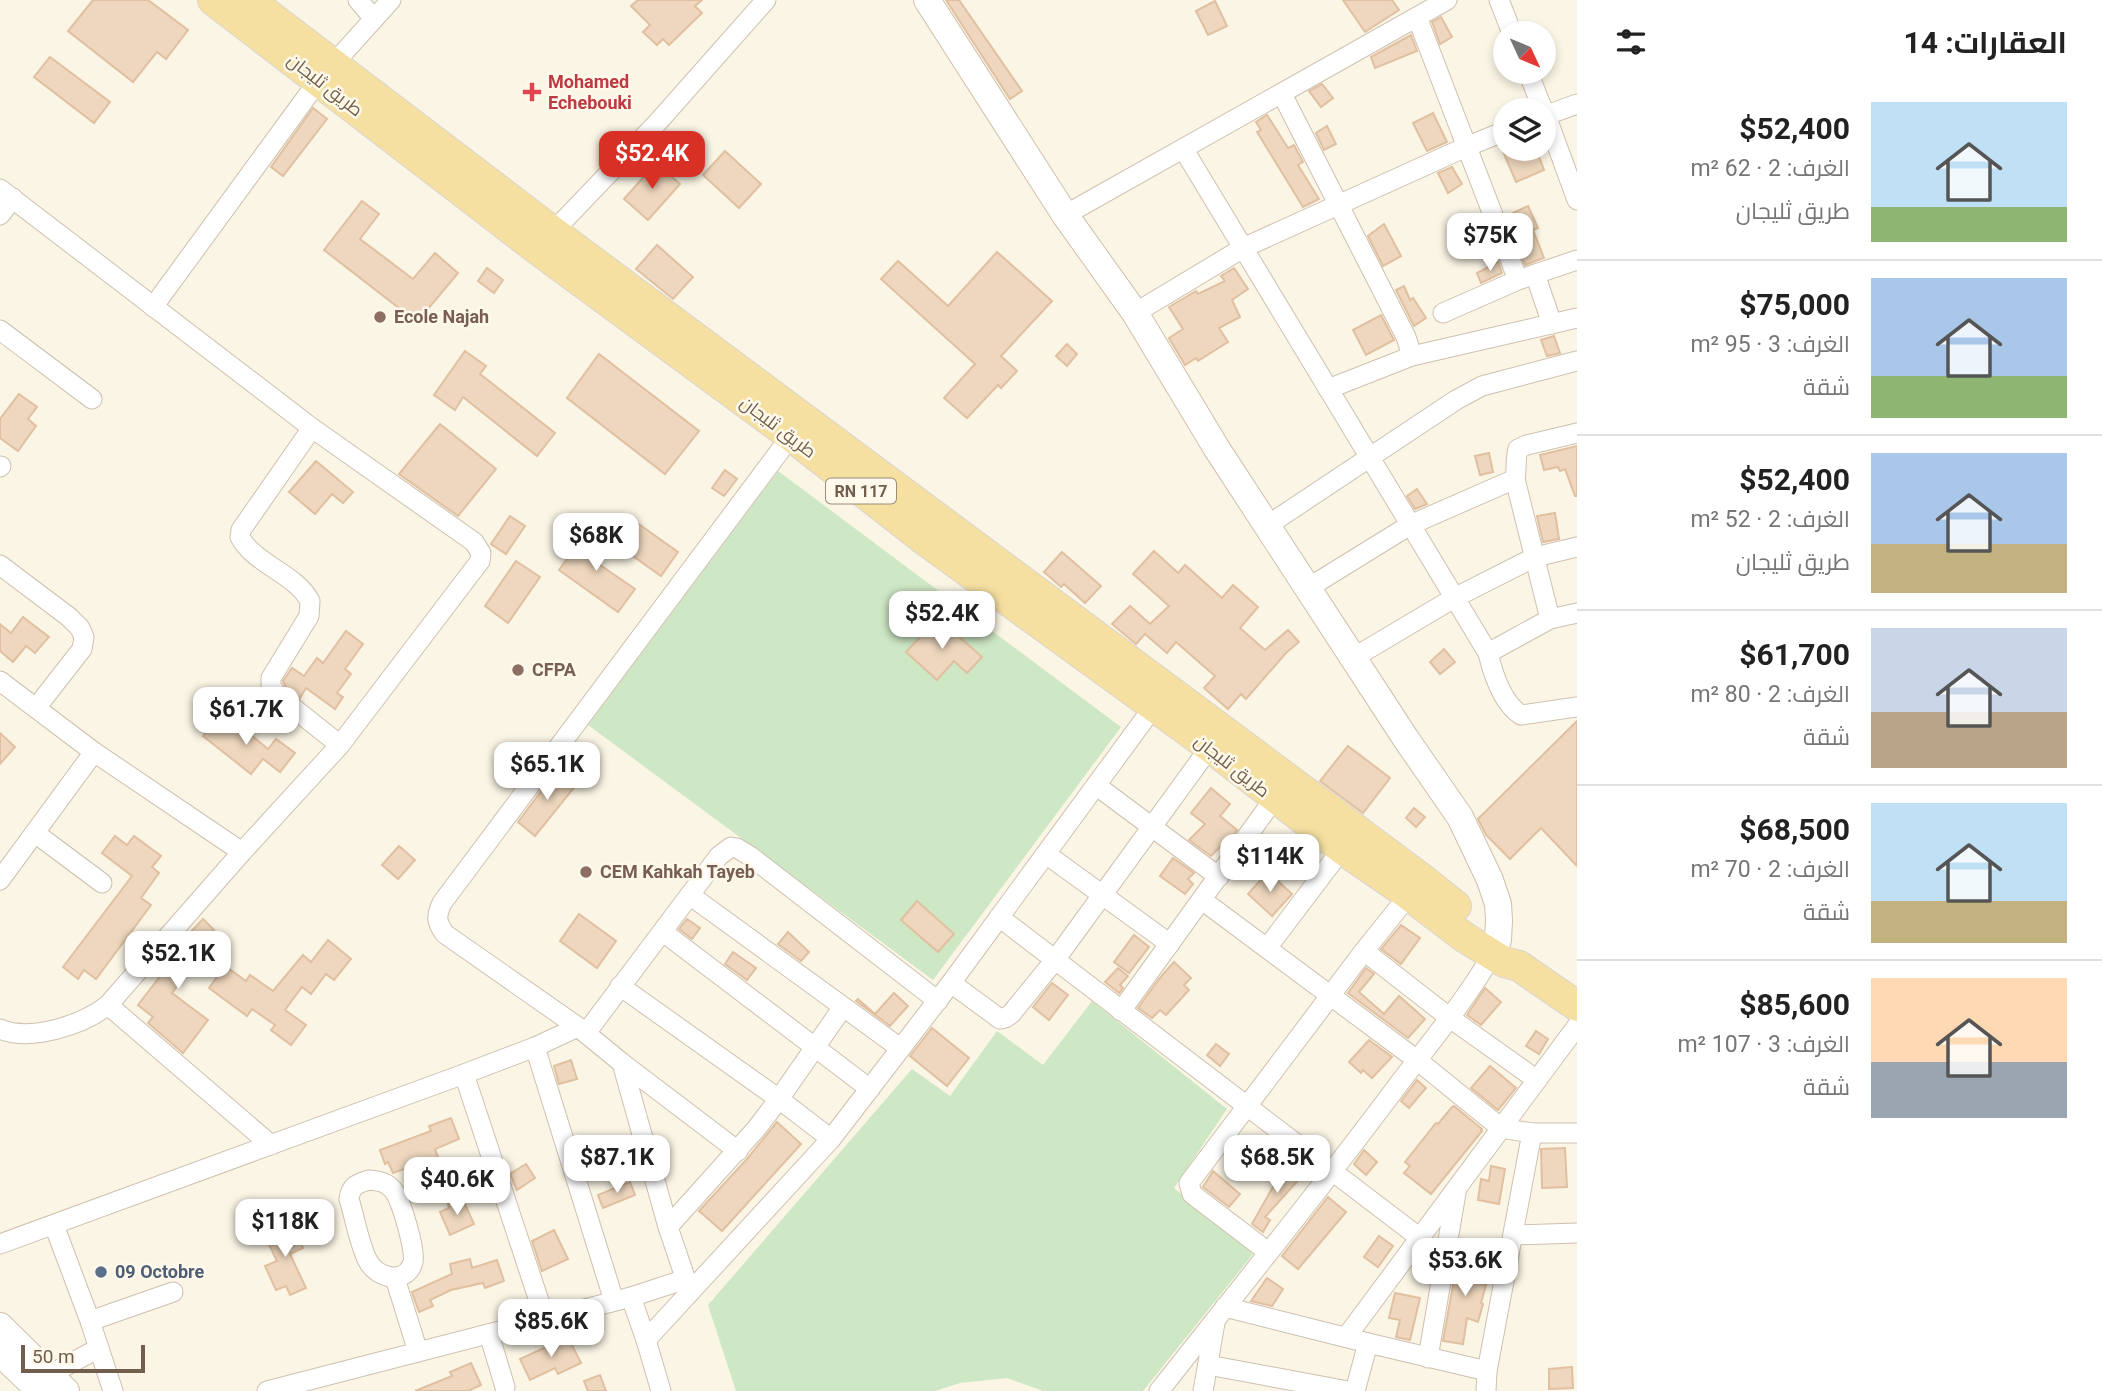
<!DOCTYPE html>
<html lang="ar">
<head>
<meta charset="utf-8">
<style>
  :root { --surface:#fff; --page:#f2f2f2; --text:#222; --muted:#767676; --line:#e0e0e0; --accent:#d93025 }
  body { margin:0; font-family:Roboto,Cairo,sans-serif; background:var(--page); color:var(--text); direction:rtl; height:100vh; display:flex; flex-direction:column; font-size:26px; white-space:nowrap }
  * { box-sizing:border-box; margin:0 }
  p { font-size:23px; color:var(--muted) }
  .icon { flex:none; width:38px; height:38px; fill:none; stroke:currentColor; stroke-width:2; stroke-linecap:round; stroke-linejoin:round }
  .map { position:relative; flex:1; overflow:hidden; direction:ltr }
  .side { display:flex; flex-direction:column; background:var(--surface); width:525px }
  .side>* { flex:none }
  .needle { width:46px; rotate:134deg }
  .buttons { position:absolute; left:1493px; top:21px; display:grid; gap:14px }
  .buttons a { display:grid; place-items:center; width:63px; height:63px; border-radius:50%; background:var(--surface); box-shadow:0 4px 10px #0003; font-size:35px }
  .scale { position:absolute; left:21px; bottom:18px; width:124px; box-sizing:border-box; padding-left:7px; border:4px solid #725e4c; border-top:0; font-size:19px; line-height:24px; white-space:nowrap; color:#725e4c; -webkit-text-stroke:5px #fef9eb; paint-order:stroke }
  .price { position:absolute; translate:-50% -60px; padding:0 16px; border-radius:14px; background:#fff; color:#222; font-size:23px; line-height:46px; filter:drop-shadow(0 2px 4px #0008) }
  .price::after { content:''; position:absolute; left:50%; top:42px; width:21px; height:16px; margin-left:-10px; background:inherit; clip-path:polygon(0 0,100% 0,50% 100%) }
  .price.selected { background:var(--accent); color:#fff }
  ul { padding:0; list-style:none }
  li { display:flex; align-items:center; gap:21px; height:175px; padding:0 35px }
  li+li { border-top:2px solid var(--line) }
  li span { display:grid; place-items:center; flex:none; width:196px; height:140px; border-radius:0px; color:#555 }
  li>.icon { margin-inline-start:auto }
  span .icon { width:84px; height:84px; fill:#fffc; stroke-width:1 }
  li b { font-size:30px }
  h2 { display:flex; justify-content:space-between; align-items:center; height:84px; padding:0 35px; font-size:30px }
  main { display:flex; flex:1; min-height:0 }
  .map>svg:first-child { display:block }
</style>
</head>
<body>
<main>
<section class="side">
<h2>العقارات: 14<svg class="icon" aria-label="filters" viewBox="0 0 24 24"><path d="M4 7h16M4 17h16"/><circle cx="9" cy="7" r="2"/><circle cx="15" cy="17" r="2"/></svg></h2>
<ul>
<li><span style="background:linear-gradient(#bfe0f5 75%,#8fb573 0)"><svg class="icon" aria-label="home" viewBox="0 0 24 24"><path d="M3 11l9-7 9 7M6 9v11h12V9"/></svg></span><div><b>$52,400</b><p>الغرف: 2 · 62 m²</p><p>طريق ثليجان</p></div></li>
<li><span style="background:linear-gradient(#a9c7e8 70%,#8fb573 0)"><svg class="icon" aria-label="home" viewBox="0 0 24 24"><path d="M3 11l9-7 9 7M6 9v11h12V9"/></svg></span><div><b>$75,000</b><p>الغرف: 3 · 95 m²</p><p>شقة</p></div></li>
<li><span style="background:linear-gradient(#a9c7e8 65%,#c2b280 0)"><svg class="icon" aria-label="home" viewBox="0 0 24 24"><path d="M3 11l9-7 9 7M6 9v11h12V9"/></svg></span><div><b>$52,400</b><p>الغرف: 2 · 52 m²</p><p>طريق ثليجان</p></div></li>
<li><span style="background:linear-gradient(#c9d6e8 60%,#b9a48a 0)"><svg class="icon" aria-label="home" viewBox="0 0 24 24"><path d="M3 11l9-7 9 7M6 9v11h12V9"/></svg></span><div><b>$61,700</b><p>الغرف: 2 · 80 m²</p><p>شقة</p></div></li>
<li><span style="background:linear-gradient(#bfe0f5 70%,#c2b280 0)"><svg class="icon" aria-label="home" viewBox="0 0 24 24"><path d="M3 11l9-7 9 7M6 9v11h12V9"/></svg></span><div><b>$68,500</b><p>الغرف: 2 · 70 m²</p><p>شقة</p></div></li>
<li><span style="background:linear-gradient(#ffd9b3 60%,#9aa5b1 0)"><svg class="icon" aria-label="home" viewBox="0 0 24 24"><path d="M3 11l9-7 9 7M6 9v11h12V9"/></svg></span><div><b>$85,600</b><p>الغرف: 3 · 107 m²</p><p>شقة</p></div></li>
</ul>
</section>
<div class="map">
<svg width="1577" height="1391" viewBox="0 0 1577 1391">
  <rect width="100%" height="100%" fill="#fbf5e5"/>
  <g fill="#cee7c4">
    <polygon points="778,471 1121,727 933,980 588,725"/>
    <polygon points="1092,1001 1227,1109 1174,1188 1253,1254 1143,1391 1043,1391 1007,1378 960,1383 935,1391 736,1391 708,1305 912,1069 950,1096 997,1031 1043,1065"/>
  </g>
  <g fill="#eed7be" stroke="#e0c0a0" stroke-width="2">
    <polygon points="93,0 148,0 188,30 166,59 157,52 133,82 68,31"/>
    <polygon points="638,0 702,0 695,6 702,13 669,45 663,39 657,45 643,32 650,25 631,6"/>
    <polygon points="946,0 959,0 1022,91 1010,99"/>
    <polygon points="1343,0 1392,0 1399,10 1365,32"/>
    <polygon points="1215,1 1227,26 1208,35 1196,11"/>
    <polygon points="1441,17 1452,37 1440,44 1432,22"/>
    <polygon points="1411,35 1417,51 1375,68 1371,57"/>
    <polygon points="50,57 110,102 94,123 34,77"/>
    <polygon points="1322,84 1333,98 1321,107 1309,91"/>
    <polygon points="313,108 327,119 283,176 271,167"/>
    <polygon points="1433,113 1447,142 1427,151 1413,123"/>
    <polygon points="1267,115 1288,148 1294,145 1303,162 1298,165 1319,199 1303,207 1257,132 1261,130 1256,122"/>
    <polygon points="1327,126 1336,144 1324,150 1316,133"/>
    <polygon points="1502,149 1536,149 1544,170 1516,182"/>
    <polygon points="725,151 761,184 739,208 703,175"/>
    <polygon points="656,163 680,184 648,220 624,199"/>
    <polygon points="1452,167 1462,184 1448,193 1438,173"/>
    <polygon points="362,201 379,214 360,239 413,279 435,253 458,273 417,322 324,250"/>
    <polygon points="1528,206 1538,228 1533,230 1544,258 1525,265 1519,249 1525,247 1511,214"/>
    <polygon points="1384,224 1401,256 1383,266 1368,236"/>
    <polygon points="657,245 693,277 673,299 636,269"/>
    <polygon points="997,252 1052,301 1001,356 1017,371 1001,388 998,385 967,418 944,398 975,364 881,279 898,261 948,306"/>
    <polygon points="1498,262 1502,273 1481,283 1477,273"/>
    <polygon points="487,268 503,280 494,293 478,281"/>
    <polygon points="1234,268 1248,289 1232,300 1240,317 1219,328 1228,342 1198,361 1196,358 1185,365 1169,338 1183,329 1169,307 1196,291 1198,294 1225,281 1221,276"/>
    <polygon points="1404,286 1410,300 1413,298 1426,318 1414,326 1396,290"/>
    <polygon points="1381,315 1394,340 1366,355 1353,330"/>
    <polygon points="1554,336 1560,353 1547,356 1541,340"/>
    <polygon points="1067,344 1077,354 1067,366 1056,356"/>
    <polygon points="465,351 486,366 480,374 555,433 537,456 463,397 455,410 434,395"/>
    <polygon points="599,354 699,431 665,474 567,398"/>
    <polygon points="19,394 37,407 28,419 36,426 18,451 0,438 0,419"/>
    <polygon points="440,424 496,469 458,516 399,474"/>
    <polygon points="1577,446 1577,496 1575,496 1565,469 1560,471 1558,467 1544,470 1540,455"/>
    <polygon points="1489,453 1493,472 1480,475 1475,456"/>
    <polygon points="316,461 353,492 343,503 332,494 315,514 289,492"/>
    <polygon points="725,470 737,479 724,496 712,488"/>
    <polygon points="1417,489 1427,504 1415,509 1407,496"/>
    <polygon points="1555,513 1559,539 1543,542 1537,516"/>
    <polygon points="510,516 525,526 506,554 491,544"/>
    <polygon points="633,520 678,552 661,576 616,544"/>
    <polygon points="592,524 604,534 587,556 635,589 618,612 559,570"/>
    <polygon points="1154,551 1178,573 1185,565 1222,598 1233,585 1258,607 1240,628 1265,650 1288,630 1299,642 1286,653 1246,699 1241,694 1228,709 1204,688 1215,676 1176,642 1167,653 1145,634 1136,644 1112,624 1130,606 1150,624 1169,606 1133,574"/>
    <polygon points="1062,552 1101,586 1085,603 1064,584 1061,587 1044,572"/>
    <polygon points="516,561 540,577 508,623 485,606"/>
    <polygon points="23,617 49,637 35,653 26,646 13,662 0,651 0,624 11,633"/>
    <polygon points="938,618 982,657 967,673 954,661 937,680 906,652"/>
    <polygon points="346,631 363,644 345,669 351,674 337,693 343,697 335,709 306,688 300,698 286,687 283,681 292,668 304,676 317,658 323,663"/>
    <polygon points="1444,649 1455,662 1440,674 1430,662"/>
    <polygon points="220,714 249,737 251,735 268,749 276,739 295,753 280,772 263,759 251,774 203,736"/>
    <polygon points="1577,721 1577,866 1541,828 1510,859 1486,835 1478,819"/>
    <polygon points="0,733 15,747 0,764"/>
    <polygon points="1348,746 1390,778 1363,813 1320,781"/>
    <polygon points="558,769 577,784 535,836 518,822"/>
    <polygon points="1211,788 1230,804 1220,816 1237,830 1227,843 1226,841 1211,856 1189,840 1205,824 1191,813"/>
    <polygon points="1414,808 1425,817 1416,827 1406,818"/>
    <polygon points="115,836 127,845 134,836 161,856 152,867 159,873 141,898 151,905 96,979 84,970 78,979 63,967 132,876 102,853"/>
    <polygon points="399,846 415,860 398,879 382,865"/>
    <polygon points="1173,858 1194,873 1188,879 1193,884 1185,894 1160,876"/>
    <polygon points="1268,872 1292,894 1272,916 1248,894"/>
    <polygon points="917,901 954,934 938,952 901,920"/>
    <polygon points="579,914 616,941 597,968 560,941"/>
    <polygon points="203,919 214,930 209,934 217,942 191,967 172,993 208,1020 183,1053 148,1023 153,1017 138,1005 161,975 154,971"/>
    <polygon points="687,919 700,928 692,939 679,929"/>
    <polygon points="1401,925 1420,938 1401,964 1381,949"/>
    <polygon points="788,932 809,952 801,961 778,944"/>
    <polygon points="1134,935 1149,947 1129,973 1114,962"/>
    <polygon points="328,940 351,959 334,980 326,974 311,994 302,987 285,1010 306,1025 291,1045 271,1030 275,1025 252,1009 247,1016 209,988 225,966 246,981 250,975 273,991 303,955 311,962"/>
    <polygon points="733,952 756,968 747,980 725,964"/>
    <polygon points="1174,962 1191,978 1184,985 1189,990 1166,1015 1160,1010 1152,1018 1138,1008 1159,979"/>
    <polygon points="1118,968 1128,976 1120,985 1123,988 1119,993 1105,982"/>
    <polygon points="1366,968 1374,974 1359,992 1384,1014 1399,996 1425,1019 1408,1038 1348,993"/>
    <polygon points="1052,983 1068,995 1049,1020 1033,1007"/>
    <polygon points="1485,988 1501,1002 1481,1025 1467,1015"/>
    <polygon points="894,993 908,1006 890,1026 856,1001 858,999 875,1014"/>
    <polygon points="932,1028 969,1058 947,1086 910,1056"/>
    <polygon points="1536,1031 1548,1039 1539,1054 1526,1046"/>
    <polygon points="1369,1040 1392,1057 1372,1078 1363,1070 1361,1073 1349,1062"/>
    <polygon points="1216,1044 1229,1054 1220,1066 1207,1055"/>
    <polygon points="571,1060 577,1079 559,1084 554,1066"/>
    <polygon points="1490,1066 1516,1088 1498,1110 1471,1088"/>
    <polygon points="1417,1080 1426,1088 1409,1108 1401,1101"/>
    <polygon points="1454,1106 1482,1129 1481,1130 1482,1131 1431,1194 1404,1173 1410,1166 1405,1162 1436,1123 1438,1124 1452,1107"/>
    <polygon points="451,1118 459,1139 435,1149 438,1157 393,1173 388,1162 385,1164 380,1150 431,1131 429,1126"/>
    <polygon points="777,1122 801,1144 722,1231 699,1211 747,1159"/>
    <polygon points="1565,1148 1567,1187 1542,1188 1541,1149"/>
    <polygon points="1364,1150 1377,1162 1366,1175 1354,1164"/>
    <polygon points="1287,1162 1302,1176 1265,1217 1270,1220 1263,1232 1252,1224"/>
    <polygon points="526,1164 535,1178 517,1190 510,1174"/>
    <polygon points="1491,1166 1505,1169 1499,1204 1478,1200 1481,1179 1489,1181"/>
    <polygon points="1213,1171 1240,1194 1229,1207 1203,1187"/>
    <polygon points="630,1182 635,1195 603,1208 598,1195"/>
    <polygon points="1328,1197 1346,1212 1298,1269 1282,1256"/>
    <polygon points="462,1198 474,1224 450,1235 440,1212 449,1208 448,1204"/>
    <polygon points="291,1222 303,1248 290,1254 306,1288 290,1295 286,1286 276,1290 265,1266 277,1261 264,1234"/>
    <polygon points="554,1230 568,1259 542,1271 532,1241"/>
    <polygon points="1379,1236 1393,1246 1378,1267 1364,1257"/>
    <polygon points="1459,1252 1486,1264 1477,1283 1486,1285 1481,1303 1483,1304 1478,1322 1467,1318 1463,1344 1443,1341"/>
    <polygon points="470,1259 472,1268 497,1260 504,1281 485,1288 483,1283 451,1290 430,1300 433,1306 419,1312 412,1292 452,1274 450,1264"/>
    <polygon points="1267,1278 1283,1289 1272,1306 1251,1301"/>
    <polygon points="1395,1293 1420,1298 1410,1340 1396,1337 1400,1320 1389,1318"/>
    <polygon points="568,1337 581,1363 558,1374 555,1368 530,1380 520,1359"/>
    <polygon points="471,1363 481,1385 468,1391 415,1391 452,1376 450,1372"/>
    <polygon points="1572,1367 1573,1388 1549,1389 1549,1369"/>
    <polygon points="600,1375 606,1391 588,1391 584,1381"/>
  </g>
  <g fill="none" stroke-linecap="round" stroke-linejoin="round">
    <defs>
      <g id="street">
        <polyline points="358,0 374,19"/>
        <polyline points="1499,0 1512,33"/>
        <polyline points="1417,17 1518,280"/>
        <polyline points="1528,72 1543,110"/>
        <polyline points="1282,94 1406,337 1412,356 1328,389"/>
        <polyline points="1544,110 1577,200"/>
        <polyline points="1544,116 1577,104"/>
        <path d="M1184,150L1488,653C1493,674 1502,703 1521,715L1577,707"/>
        <path d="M0,189L312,428L474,542L481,553L480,561L340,745L242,852L108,1005C83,1025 30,1042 0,1029"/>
        <polyline points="0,215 13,198"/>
        <polyline points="1065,215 1447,0"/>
        <polyline points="546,239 658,122 766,0"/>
        <polyline points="1535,274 1552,324"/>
        <polyline points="153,307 319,80 391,0"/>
        <polyline points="1135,313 1243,248 1466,147 1505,131"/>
        <polyline points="1443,313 1518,280 1577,260"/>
        <polyline points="0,330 92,399"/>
        <polyline points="1412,356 1577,318"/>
        <path d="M312,428L241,530L240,537C254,564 296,574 310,601L309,616L271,678V686L277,695L340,745"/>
        <polyline points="0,467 1,466"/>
        <polyline points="1515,479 1550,619 1577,613"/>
        <polyline points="1268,525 1456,400 1482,386 1577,361"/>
        <polyline points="0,565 69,617 80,628 84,637 82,649 36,708"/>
        <path d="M1308,588L1410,525L1515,479C1517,469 1515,459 1518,449L1527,445L1577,433"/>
        <polyline points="1488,653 1550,619"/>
        <polyline points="1353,658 1454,598 1535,557 1577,547"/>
        <polyline points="0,681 94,752 242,852"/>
        <polyline points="1097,786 1219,877"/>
        <polyline points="35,833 102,883"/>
        <polyline points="1046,854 1170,944"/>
        <polyline points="0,880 94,752"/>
        <polyline points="691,896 900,1048"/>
        <polyline points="1202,900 1417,1060 1501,1128 1532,1133"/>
        <polyline points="999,917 1420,1238"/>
        <polyline points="663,932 870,1089"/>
        <polyline points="1267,948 1342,849"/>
        <polyline points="1364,951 1450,1018 1537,1080"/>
        <polyline points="951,983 1000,1019 1005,1018 1011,1014 1055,960 1210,747"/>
        <polyline points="620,986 779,1099 831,1139"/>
        <polyline points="108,1005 271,1145"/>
        <polyline points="1121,1011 1274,799"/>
        <polyline points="586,1033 719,856 731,847 737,848 750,856 938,1001"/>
        <polyline points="535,1047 614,1301"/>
        <polyline points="622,1063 738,1151"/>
        <polyline points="464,1074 535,1047 578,1027"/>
        <path d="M369,1180C379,1181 387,1182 393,1190C401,1199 416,1251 413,1262C407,1285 377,1279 368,1261C359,1244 355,1218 349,1199C351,1185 357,1184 369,1180Z"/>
        <polyline points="54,1225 90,1321 113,1391"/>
        <polyline points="668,1227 756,1129 779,1099 843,1007"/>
        <polyline points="1513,1235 1577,1233"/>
        <polyline points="0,1244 464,1074 545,1319"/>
        <polyline points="1268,1252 1192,1194 1189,1183 1364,951 1409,895"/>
        <polyline points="395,1278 418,1352"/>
        <path d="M690,1292L668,1227L622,1063L578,1027L445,934C436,922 436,916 442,903L791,436"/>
        <polyline points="631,1297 646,1340"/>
        <polyline points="1225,1307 1368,1343 1355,1391"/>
        <polyline points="90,1321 173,1292"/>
        <polyline points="489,1334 505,1387"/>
        <polyline points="1347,1336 1577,1026"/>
        <polyline points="1368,1343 1487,1371 1532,1133 1577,1133"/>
        <polyline points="1428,1358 1456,1193"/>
        <polyline points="1208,1365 1348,1391"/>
        <polyline points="49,1375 99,1348"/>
        <polyline points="267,1391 631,1297 686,1279"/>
        <polyline points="661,1391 646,1340 831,1139 951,983 1160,698"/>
        <path d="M1159,1391C1238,1291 1319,1191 1395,1089C1428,1045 1464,1003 1492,955"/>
        <polyline points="1203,1391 1215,1323"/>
        <polyline points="1486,1391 1487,1371"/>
      </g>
      <g id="secondary">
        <polyline points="927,0 1065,215 1135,313 1217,449 1406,739 1460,817 1490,880 1498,904 1499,920 1498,940 1492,955"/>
        <polyline points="0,1326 66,1391"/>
        <polyline points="0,1353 40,1391"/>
      </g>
      <g id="primary">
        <polyline points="213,0 537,249 791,436 926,541 1210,747 1342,849 1409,895 1464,937 1504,962 1519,966 1577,1006"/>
        <polyline points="249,0 552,231 1421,878 1456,906"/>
      </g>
    </defs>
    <use href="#street" stroke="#cec0af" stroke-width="21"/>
    <use href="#secondary" stroke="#d0c0ac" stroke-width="28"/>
    <use href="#primary" stroke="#dad5d0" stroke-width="32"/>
    <use href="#street" stroke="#fff" stroke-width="19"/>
    <use href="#secondary" stroke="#fff" stroke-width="26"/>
    <use href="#primary" stroke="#f5e0a1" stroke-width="30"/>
  </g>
  <path fill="#e0444e" stroke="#fef9eb" stroke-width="2.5" d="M528.5 81.5h7v7h7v7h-7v7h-7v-7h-7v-7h7z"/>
  <g fill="#8d6e63" stroke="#fef9eb" stroke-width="2.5">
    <circle cx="380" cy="317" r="7"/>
    <circle cx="518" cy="670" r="7"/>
    <circle cx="586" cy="872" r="7"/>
  </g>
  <circle fill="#5c6f8a" stroke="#fef9eb" stroke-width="2.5" cx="101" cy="1272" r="7"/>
  <g text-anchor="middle" stroke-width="5" stroke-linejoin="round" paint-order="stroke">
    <rect fill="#fef9eb" stroke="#9c8c7c" stroke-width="2" x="826" y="478.5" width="70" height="25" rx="5"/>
    <g font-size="16" font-weight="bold" fill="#725e4c">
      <text x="861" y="497">RN 117</text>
    </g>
    <g font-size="18" font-weight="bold" fill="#be3a42" stroke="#fef9eb" text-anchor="start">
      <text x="548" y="88">Mohamed<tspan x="548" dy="21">Echebouki</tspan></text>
    </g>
    <g font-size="18" fill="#725e4c" stroke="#fef9eb">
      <text transform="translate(325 85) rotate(38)" y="6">طريق ثليجان</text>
      <text transform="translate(778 427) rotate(37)" y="6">طريق ثليجان</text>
      <text transform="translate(1232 766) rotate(38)" y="6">طريق ثليجان</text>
    </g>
    <g font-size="18" font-weight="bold" fill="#785e54" stroke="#fef9eb" text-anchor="start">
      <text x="394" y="323">Ecole Najah</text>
      <text x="532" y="676">CFPA</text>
      <text x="600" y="878">CEM Kahkah Tayeb</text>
    </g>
    <g font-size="18" font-weight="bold" fill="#4e5e75" stroke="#fef9eb" text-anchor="start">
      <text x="115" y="1278">09 Octobre</text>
    </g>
  </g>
</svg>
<div class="buttons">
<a><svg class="needle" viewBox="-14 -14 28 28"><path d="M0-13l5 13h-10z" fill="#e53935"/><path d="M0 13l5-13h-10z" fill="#767676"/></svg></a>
<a><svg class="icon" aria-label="layers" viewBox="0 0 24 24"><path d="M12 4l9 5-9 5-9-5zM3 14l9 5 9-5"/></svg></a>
</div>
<div class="scale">50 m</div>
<b class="price selected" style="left:652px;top:191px">$52.4K</b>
<b class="price" style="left:1490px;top:273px">$75K</b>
<b class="price" style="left:596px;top:573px">$68K</b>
<b class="price" style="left:942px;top:651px">$52.4K</b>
<b class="price" style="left:246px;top:747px">$61.7K</b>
<b class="price" style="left:547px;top:802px">$65.1K</b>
<b class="price" style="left:1270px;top:894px">$114K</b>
<b class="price" style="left:178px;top:991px">$52.1K</b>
<b class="price" style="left:617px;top:1195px">$87.1K</b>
<b class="price" style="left:1277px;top:1195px">$68.5K</b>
<b class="price" style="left:457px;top:1217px">$40.6K</b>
<b class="price" style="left:285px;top:1259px">$118K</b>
<b class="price" style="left:1465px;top:1298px">$53.6K</b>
<b class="price" style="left:551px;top:1359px">$85.6K</b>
</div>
</main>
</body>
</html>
